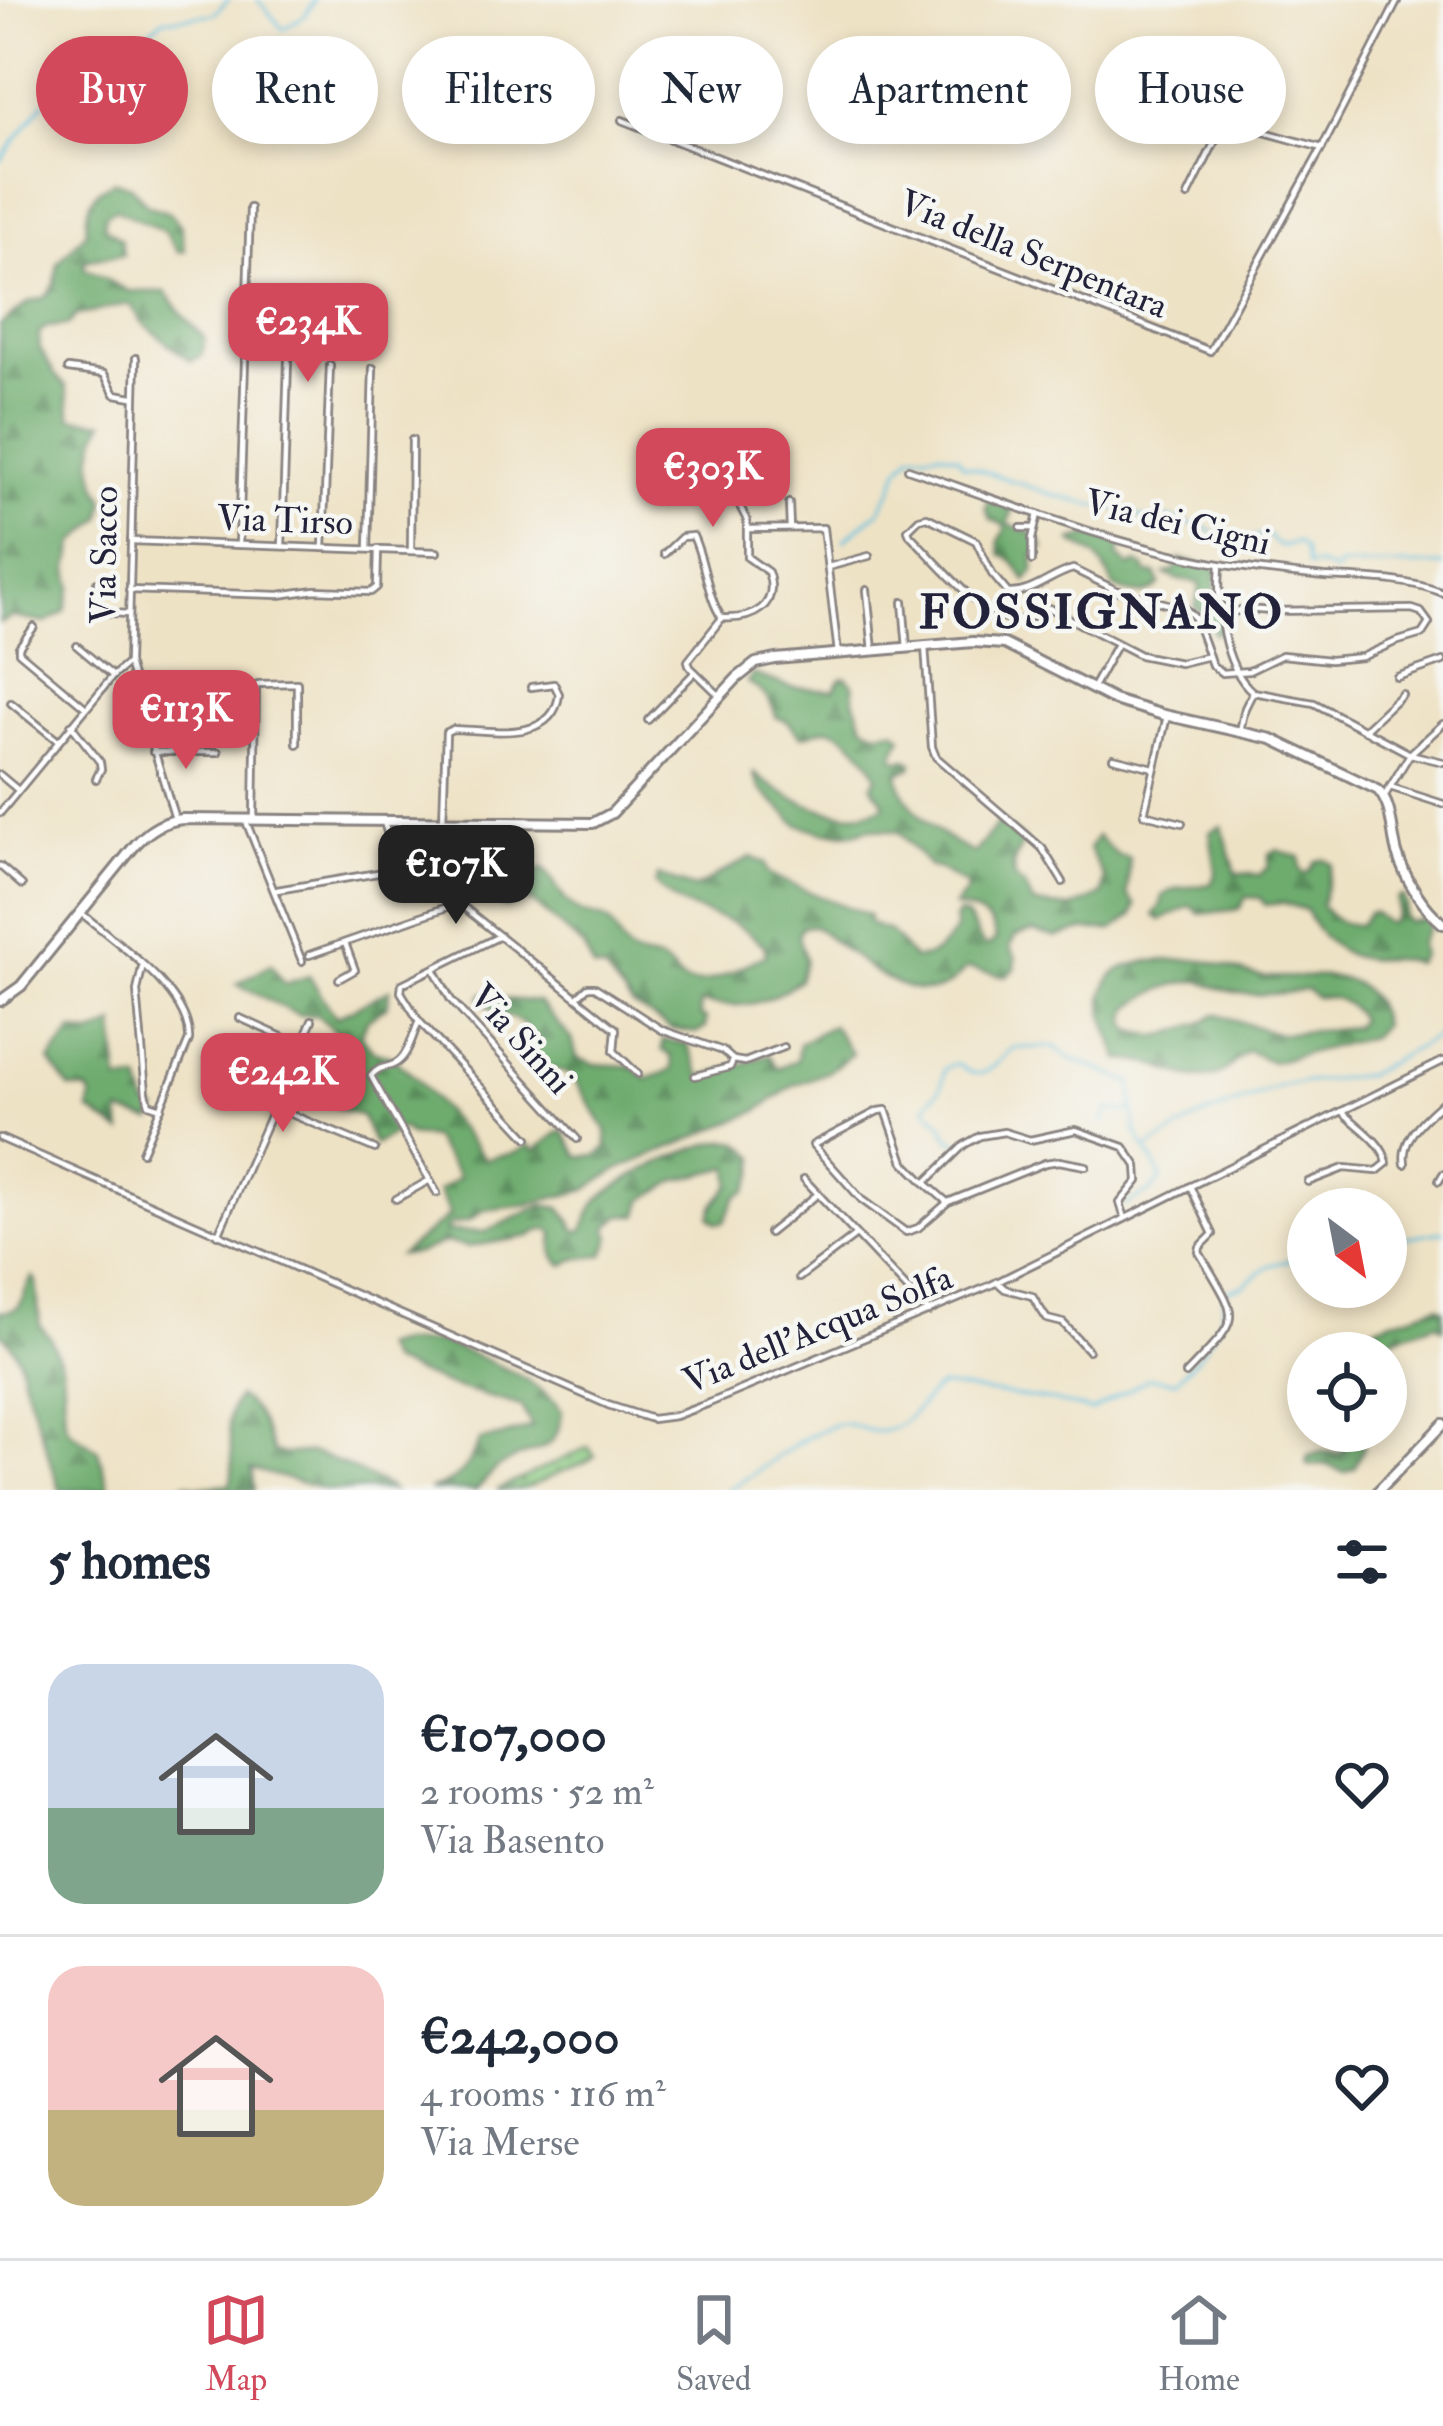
<!DOCTYPE html>
<html lang="en">
<head>
<meta charset="utf-8">
<style>
  :root { --surface:#fff; --page:#f2f2f3; --text:#1f2937; --muted:#747a83; --line:#e0e1e3; --accent:#d1495b }
  body { margin:0; font-family:"IM FELL Double Pica",serif; background:var(--page); color:var(--text); height:100vh; display:flex; flex-direction:column; font-size:45px; white-space:nowrap }
  * { box-sizing:border-box; margin:0 }
  p { font-size:39px; color:var(--muted) }
  .icon { flex:none; width:66px; height:66px; fill:none; stroke:currentColor; stroke-width:2; stroke-linecap:round; stroke-linejoin:round }
  .map { position:relative; height:1490px; overflow:hidden }
  .sheet { display:flex; flex-direction:column; background:var(--surface); flex:1 }
  .sheet>* { flex:none }
  .banner { position:absolute; left:36px; top:36px; width:1371px; height:108px; display:flex; gap:24px }
  .needle { width:78px; rotate:148deg }
  .tools { position:absolute; left:1287px; top:1188px; display:grid; gap:24px }
  .tools a { display:grid; place-items:center; width:120px; height:120px; border-radius:50%; background:var(--surface); box-shadow:0 6px 18px #0003; font-size:60px }
  .price { position:absolute; translate:-50% -102px; padding:0 27px; border-radius:24px; background:var(--accent); color:#fff; font-size:39px; line-height:78px; filter:drop-shadow(0 3px 6px #0008) }
  .price::after { content:''; position:absolute; left:50%; top:72px; width:36px; height:27px; margin-left:-18px; background:inherit; clip-path:polygon(0 0,100% 0,50% 100%) }
  .price.on { background:#222; color:#fff }
  ul { padding:0; list-style:none }
  li { display:flex; align-items:center; gap:36px; height:300px; padding:0 48px }
  li+li { border-top:3px solid var(--line) }
  li span { display:grid; place-items:center; flex:none; width:336px; height:240px; border-radius:36px; color:#555 }
  li>.icon { margin-inline-start:auto }
  span .icon { width:144px; height:144px; fill:#fffc; stroke-width:1 }
  li b { font-size:51px }
  h2 { display:flex; justify-content:space-between; align-items:center; height:144px; padding:0 48px; font-size:51px }
  .chip { padding:0 42px; border-radius:54px; background:var(--surface); box-shadow:0 6px 18px #0003; font-size:42px; line-height:108px }
  .chip.on { background:var(--accent); color:#fff }
  .menu { display:flex; justify-content:space-around; align-items:center; height:168px; border-top:3px solid var(--line); background:var(--surface); font-size:33px; color:var(--muted) }
  .menu a { display:grid; justify-items:center; gap:6px }
  .menu .on { color:var(--accent) }
  .map>svg:first-child { display:block }
</style>
</head>
<body>
<div class="map">
<svg width="1443" height="1490" viewBox="0 0 1443 1490">
  <defs>
    <pattern id="grass-dots" width="8" height="8" patternUnits="userSpaceOnUse" patternTransform="scale(3)"><rect width="8" height="8" fill="#89c87f"/><path d="M2 2h.1M6 6h.1" fill="none" stroke="#70a269" stroke-width="1.8" stroke-linecap="round"/></pattern>
    <pattern id="forest-firs" width="22" height="20" patternUnits="userSpaceOnUse" patternTransform="scale(3)"><rect width="22" height="20" fill="#6eac6e"/><path d="M5 1l3.5 6h-7zM16 11l3.5 6h-7z" fill="#5a8c5c"/></pattern>
  </defs>
  <rect width="100%" height="100%" fill="#f6f6f2"/>
  <filter id="ink" filterUnits="userSpaceOnUse"><feTurbulence type="fractalNoise" baseFrequency=".00833" numOctaves="2"/><feDisplacementMap in="SourceGraphic" scale="24" xChannelSelector="R" yChannelSelector="G"/><feConvolveMatrix kernelMatrix="1 2 1 2 8 2 1 2 1" color-interpolation-filters="sRGB"/></filter>
  <filter id="wash" filterUnits="userSpaceOnUse"><feTurbulence type="fractalNoise" baseFrequency=".004" numOctaves="4" result="noise"/><feDisplacementMap in="SourceGraphic" scale="48" xChannelSelector="R" yChannelSelector="G"/><feGaussianBlur stdDeviation="2.7" result="paint"/><feColorMatrix in="noise" values="0 0 0 0 0 0 0 0 0 0 0 0 0 0 0 0 0 1.4 0 .05"/><feComposite in="paint" operator="in"/></filter>
  <g filter="url(#wash)">
    <rect width="100%" height="100%" fill="#eee2c5"/>
    <path fill="url(#grass-dots)" stroke="#56755d" stroke-width="3" d="M588,1447L595,1456C583,1465 570,1468 556,1474C528,1487 532,1490 497,1490Z"/>
    <g fill="url(#forest-firs)" stroke="#486754" stroke-width="3" fill-rule="evenodd">
      <path d="M114,181L131,186L147,205L170,213L181,226L185,251L178,252L165,232L115,209L105,215L104,227L121,239L123,255L94,258L84,262V268L128,291L166,292L184,317L205,338L202,356L190,361L143,323L130,304C111,306 95,314 76,315L68,325L46,327L39,333L40,349L56,376L66,386L71,418L104,422L97,436L92,459L97,484L105,500L102,518L75,543L69,568L72,587L65,611L46,623L13,617L0,623V325L29,302L46,297L55,283L58,263L86,232C87,205 88,194 114,181Z"/>
      <path d="M988,499L1013,507L1008,524C1023,531 1037,531 1044,548L1034,555V572L1026,581C1020,570 1013,558 1001,555L999,541L1005,531L1004,525L991,519L986,509Z"/>
      <path d="M1090,535L1118,542L1121,548L1118,556L1130,567L1136,563L1145,567L1146,573L1156,574L1160,584C1148,598 1130,595 1114,587C1109,577 1104,564 1095,556C1088,550 1079,547 1072,541Z"/>
      <polygon points="1179,559 1217,568 1215,593 1222,632 1214,633 1208,615 1195,609 1200,583 1179,580 1165,574 1176,569"/>
      <path d="M753,674L790,687L834,690L841,678L846,677L853,684L854,699L863,724L877,732L895,730L902,737L893,756L898,760L907,759L912,762L911,767L898,773C903,810 942,839 974,853L1000,821L1024,840L1013,864L1014,877L1026,888L1033,904L1071,908L1102,895L1104,878L1089,849L1097,836L1117,855L1130,858L1127,895L1136,905L1133,915L1113,930H1084L1056,937L1032,931L1015,936L1010,948L1016,958L1015,969L1006,976L967,968C960,974 954,982 946,986C906,1009 845,948 814,926L801,927L798,936L805,960L799,980C763,1007 743,1008 700,1003V1016L706,1019L705,1028L697,1033L671,1029L632,1005L605,971L594,969L583,946L531,901H517L508,907L471,897L462,883L463,878L467,875C480,884 504,898 518,886C529,876 529,872 544,869C557,883 561,902 580,912C588,917 600,915 607,921C616,928 620,944 629,952C640,961 654,956 665,964C677,972 678,983 695,983C718,983 745,964 765,955V946C755,938 744,928 733,923C697,907 686,915 655,884L658,876L695,888L751,857L765,863L768,873C800,890 834,901 868,915L870,924L890,931L912,958C934,960 943,946 956,930L954,919L958,914L967,917L984,946H989L996,939C992,915 975,911 954,907L966,892L967,886L937,868L930,867L899,832L870,828L854,833L823,832L797,824L760,789L753,772C782,798 849,829 885,805C883,796 874,794 872,785L877,776C872,760 847,731 829,729C819,728 811,735 801,736L787,721L776,717C772,699 763,692 747,682Z"/>
      <path d="M1222,826L1236,873L1259,875L1269,867V854L1277,850L1300,857V869L1305,874L1310,871L1316,861L1325,859L1332,864L1321,905C1331,920 1341,924 1359,925L1368,913H1374L1388,924C1397,918 1398,910 1397,899L1402,896L1406,904L1404,916L1409,922L1427,919L1429,926L1420,943L1422,955L1416,963C1398,957 1384,960 1366,959C1339,957 1315,933 1306,910L1283,903L1265,905L1260,898L1246,897L1239,909L1201,914L1191,906L1161,920L1154,915L1160,907L1163,895L1176,889L1211,884L1216,872L1210,832Z"/>
      <path d="M1149,961C1167,961 1188,958 1205,961C1224,964 1241,973 1259,976C1307,984 1367,955 1382,1025L1371,1037L1272,1062L1248,1051C1236,1057 1231,1070 1217,1075C1197,1083 1178,1074 1160,1067C1147,1062 1133,1061 1120,1059C1110,1031 1087,991 1121,969C1128,965 1141,963 1149,961ZM1200,981C1243,999 1263,996 1307,990L1315,997C1334,995 1350,1002 1359,1019L1354,1027L1278,1034L1216,1014L1202,1023L1159,1037L1131,1030L1127,1022L1129,1009C1150,992 1173,982 1200,981Z"/>
      <path d="M271,964L284,984L309,976L336,1017L390,990L387,1006L367,1020L360,1035L373,1051L391,1056L415,1077L486,1160C505,1150 508,1161 529,1144L534,1151L562,1130L579,1156H598L607,1147L606,1130L572,1075L538,1064C530,1002 511,1032 480,998L484,993L505,999L538,1002L572,1039L577,1058L593,1064L631,1066L647,1079L673,1070L671,1056L662,1050L663,1040L687,1044L702,1077L769,1055L777,1068L797,1060L799,1044L832,1025L852,1054L828,1072L794,1085L756,1112L617,1170L586,1190L521,1206L484,1210L469,1221L448,1225L446,1231L484,1232L543,1205L560,1208L572,1222L574,1229L581,1232C589,1222 588,1209 598,1200C620,1179 705,1137 734,1141C744,1143 749,1151 756,1158L755,1172L747,1191L736,1197L724,1222L717,1223L710,1217L713,1206L731,1184L730,1167L678,1180L643,1200L639,1215H621L607,1228L611,1236L604,1255L575,1259L564,1265C550,1257 553,1247 554,1233L548,1229L539,1231L531,1236L467,1247L445,1242L419,1253L400,1255L450,1215L438,1191L459,1177L432,1138L409,1135L403,1128L374,1145L362,1117L331,1105L341,1083L326,1058L337,1032L317,1015H298L237,984Z"/>
      <polygon points="115,1024 119,1082 140,1081 147,1106 157,1110 152,1121 120,1112 122,1133 89,1110 92,1096 87,1090 69,1088 50,1061 73,1031 93,1035"/>
      <path d="M33,1277L36,1281L40,1326L50,1337L62,1368L65,1421L69,1430L98,1450L110,1490H60L22,1375C22,1360 12,1342 0,1333V1312C30,1310 18,1296 33,1277Z"/>
      <path d="M1438,1306L1443,1309V1328L1437,1323L1360,1349L1358,1353H1344C1347,1346 1348,1341 1354,1336C1362,1328 1422,1311 1438,1306Z"/>
      <path d="M440,1342C484,1360 532,1373 562,1411C557,1461 529,1445 498,1468C490,1474 483,1483 476,1490H429C462,1480 466,1469 480,1440L499,1437L532,1427L521,1406L450,1386L389,1362L381,1347L400,1343Z"/>
      <path d="M238,1397C260,1409 264,1430 273,1452C290,1457 296,1452 312,1453C320,1453 383,1483 392,1490H327L251,1469L254,1490H172L186,1483L198,1487L230,1484C239,1455 218,1422 238,1397Z"/>
      <polygon points="1332,1431 1354,1431 1364,1446 1355,1467 1343,1472 1325,1464 1309,1466 1306,1463 1308,1456 1322,1452 1345,1453"/>
    </g>
    <g fill="none" stroke-linecap="round" stroke-linejoin="round">
      <g stroke="#5fbfde" stroke-width="3">
        <polyline points="258,0 283,29 305,16 314,0"/>
        <polyline points="0,161 44,102 101,89 125,49 163,20 214,14 228,0"/>
        <path d="M844,540L879,511L892,489L899,469L912,454L939,452L957,456L963,465C1018,480 1069,506 1127,509L1134,515L1146,519L1169,518L1206,528L1225,539L1235,541L1267,535L1277,545L1284,547L1297,542L1304,549L1308,566L1320,565L1335,572L1339,566L1443,565"/>
        <polyline points="1104,1122 1108,1110 1126,1112 1134,1109"/>
        <path d="M961,1144L948,1137L942,1123L926,1108C929,1098 935,1096 940,1088C947,1074 937,1067 958,1064C983,1087 995,1064 1013,1048L1056,1047L1065,1056L1132,1083L1135,1130L1162,1178L1150,1192L1125,1205"/>
        <polyline points="1147,1149 1196,1119 1284,1085 1367,1075 1443,1033"/>
        <polyline points="1386,1241 1443,1231"/>
        <polyline points="1227,1290 1243,1286 1268,1266 1308,1255"/>
        <path d="M728,1490C763,1470 796,1438 834,1425C858,1418 869,1443 899,1425C916,1415 925,1396 940,1386L1054,1401L1091,1411L1149,1378L1175,1381C1198,1359 1223,1330 1224,1297"/>
      </g>
    </g>
  </g>
  <g filter="url(#ink)">
    <g fill="none" stroke-linecap="round" stroke-linejoin="round">
      <defs>
        <g id="street">
          <polyline points="1163,104 1322,148"/>
          <polyline points="622,120 1210,351 1322,148 1398,0"/>
          <polyline points="1188,196 1225,121"/>
          <polyline points="247,294 286,295 290,300 282,546"/>
          <polyline points="136,358 128,663 175,819"/>
          <polyline points="68,369 104,374 115,394 133,397"/>
          <path d="M908,469C1012,505 1116,546 1225,565C1258,570 1292,574 1325,577C1365,579 1406,578 1443,593"/>
          <polyline points="789,503 790,528"/>
          <polyline points="1021,528 1034,528"/>
          <polyline points="748,529 823,528 838,653"/>
          <polyline points="131,541 437,552"/>
          <polyline points="239,545 250,208"/>
          <polyline points="323,548 330,365"/>
          <polyline points="368,549 373,368"/>
          <polyline points="411,551 412,440"/>
          <path d="M664,554L682,537L693,536C705,561 707,597 722,618"/>
          <polyline points="1032,561 1032,539 1038,514"/>
          <path d="M1220,564C1217,603 1221,665 1253,692L1245,708L1240,731"/>
          <polyline points="828,567 869,556"/>
          <polyline points="97,582 98,612 128,614"/>
          <polyline points="129,590 279,595 315,590 371,592 377,587 378,549"/>
          <polyline points="867,590 873,651"/>
          <polyline points="903,602 907,648"/>
          <polyline points="34,627 19,647 19,652 86,708"/>
          <polyline points="77,646 113,676"/>
          <polyline points="925,646 932,747 936,757 1042,848 1063,882"/>
          <path d="M1209,656L1180,663L1140,655L1049,608C1041,610 1032,618 1023,620C987,627 935,559 910,535L908,530L919,519L927,517L976,541L992,574L1008,593C1033,594 1050,575 1073,569L1116,590L1186,609L1195,618L1212,665L1222,673L1249,671L1282,655L1330,660L1362,657L1395,642L1422,634L1429,623L1421,612L1412,609L1273,611L1244,609L1221,616"/>
          <polyline points="1397,677 1443,661"/>
          <polyline points="1092,689 1117,644"/>
          <polyline points="1253,692 1314,703 1410,754 1443,762"/>
          <path d="M720,696L690,667L688,661L722,618C752,620 780,607 768,572L747,557V520L730,487"/>
          <polyline points="11,703 58,741"/>
          <polyline points="1167,716 1144,814 1182,823"/>
          <polyline points="648,720 695,672"/>
          <polyline points="71,725 100,762 101,769 96,779"/>
          <polyline points="146,728 208,730"/>
          <polyline points="1364,730 1402,694"/>
          <polyline points="153,752 218,752"/>
          <polyline points="1113,758 1154,768"/>
          <polyline points="0,775 18,790"/>
          <polyline points="1390,787 1443,804"/>
          <polyline points="1384,797 1410,754 1443,724"/>
          <polyline points="0,813 113,676 128,663"/>
          <polyline points="245,819 302,961"/>
          <polyline points="254,820 256,687 258,684 297,683 297,744"/>
          <polyline points="384,822 390,842 401,857 616,1029 614,1051 638,1074"/>
          <path d="M443,822L446,732L453,729C488,730 554,744 559,694L554,684L531,687"/>
          <polyline points="0,866 22,885"/>
          <polyline points="277,890 413,867"/>
          <path d="M80,912C114,941 192,993 189,1040L142,1152"/>
          <polyline points="309,955 459,903"/>
          <polyline points="142,968 137,991 146,1093 149,1104 161,1108"/>
          <polyline points="434,969 451,1000 577,1139"/>
          <polyline points="339,979 355,970 345,943"/>
          <polyline points="577,997 588,987 595,987 662,1030 723,1051 733,1060 730,1067 695,1076"/>
          <polyline points="240,1018 300,1045"/>
          <polyline points="419,1021 528,1138"/>
          <polyline points="302,1041 325,1052"/>
          <polyline points="733,1060 745,1062 784,1047"/>
          <polyline points="223,1066 280,1092"/>
          <polyline points="284,1083 332,1103"/>
          <polyline points="274,1107 375,1149"/>
          <polyline points="0,1138 608,1405 652,1419 675,1416 707,1404 989,1286 1443,1061"/>
          <path d="M1405,1164C1400,1138 1425,1118 1443,1102"/>
          <polyline points="804,1179 929,1312"/>
          <polyline points="1439,1181 1443,1174"/>
          <path d="M1308,1182L1344,1168L1377,1171L1387,1163C1383,1141 1357,1127 1342,1111"/>
          <polyline points="925,1183 904,1162 886,1110 878,1111 813,1145 862,1200 906,1232 918,1228 948,1202 1045,1163 1059,1161 1086,1166"/>
          <path d="M437,1193L371,1076C382,1063 389,1070 399,1061C409,1053 414,1032 419,1021L401,992L402,984L500,936"/>
          <polyline points="396,1199 430,1180"/>
          <polyline points="947,1202 925,1183 964,1145 980,1136 1004,1132 1030,1140 1076,1130 1124,1147 1137,1166 1138,1181 1120,1203 1125,1218"/>
          <polyline points="769,1233 818,1194"/>
          <polyline points="218,1235 312,1020"/>
          <polyline points="799,1278 856,1235"/>
          <polyline points="997,1282 1005,1289 1032,1296 1047,1319 1063,1323 1088,1350"/>
          <path d="M1186,1374C1244,1313 1241,1324 1199,1252L1200,1247L1213,1234L1190,1186"/>
        </g>
        <g id="secondary">
          <path d="M0,1001L21,986L136,844C149,830 163,821 182,819L593,823L612,813L737,678L756,663L775,659L973,642L1004,644L1114,700L1160,714L1272,739L1378,790C1393,806 1391,832 1397,853C1405,879 1423,907 1443,924"/>
          <polyline points="1379,1490 1443,1424"/>
        </g>
      </defs>
      <use href="#street" stroke="#888280" stroke-width="10"/>
      <use href="#secondary" stroke="#888280" stroke-width="14"/>
      <use href="#street" stroke="#fff" stroke-width="4.5"/>
      <use href="#secondary" stroke="#fff" stroke-width="8"/>
    </g>
  </g>
  <g text-anchor="middle" stroke-width="9" stroke-linejoin="round" paint-order="stroke">
    <g font-size="36" fill="#22223b" stroke="#f6f6f2">
      <text transform="translate(1034 253) rotate(22)" y="13">Via della Serpentara</text>
      <text transform="translate(285 519) rotate(2)" y="13">Via Tirso</text>
      <text transform="translate(1178 521) rotate(13)" y="13">Via dei Cigni</text>
      <text transform="translate(103 555) rotate(-89)" y="13">Via Sacco</text>
      <text transform="translate(522 1038) rotate(48)" y="13">Via Sinni</text>
      <text transform="translate(817 1328) rotate(-22)" y="13">Via dell'Acqua Solfa</text>
    </g>
    <g font-size="48" font-weight="bold" letter-spacing="3" fill="#22223b" stroke="#f6f6f2">
      <text x="1102" y="628">FOSSIGNANO</text>
    </g>
  </g>
</svg>
<div class="tools">
<a><svg class="needle" viewBox="-14 -14 28 28"><path d="M0-13l5 13h-10z" fill="#e53935"/><path d="M0 13l5-13h-10z" fill="#747a83"/></svg></a>
<a><svg class="icon" aria-label="locate" viewBox="0 0 24 24"><circle cx="12" cy="12" r="6"/><path d="M12 2v4M12 18v4M2 12h4M18 12h4"/></svg></a>
</div>
<b class="price" style="left:308px;top:385px">€234K</b>
<b class="price" style="left:713px;top:530px">€303K</b>
<b class="price" style="left:186px;top:772px">€113K</b>
<b class="price on" style="left:456px;top:927px">€107K</b>
<b class="price" style="left:283px;top:1135px">€242K</b>
<div class="banner">
<a class="chip on">Buy</a>
<a class="chip">Rent</a>
<a class="chip">Filters</a>
<a class="chip">New</a>
<a class="chip">Apartment</a>
<a class="chip">House</a>
</div>
</div>
<section class="sheet">
<h2>5 homes<svg class="icon" aria-label="filters" viewBox="0 0 24 24"><path d="M4 7h16M4 17h16"/><circle cx="9" cy="7" r="2"/><circle cx="15" cy="17" r="2"/></svg></h2>
<ul>
<li><span style="background:linear-gradient(#c9d6e8 60%,#7fa58c 0)"><svg class="icon" aria-label="home" viewBox="0 0 24 24"><path d="M3 11l9-7 9 7M6 9v11h12V9"/></svg></span><div><b>€107,000</b><p>2 rooms · 52 m²</p><p>Via Basento</p></div><svg class="icon" aria-label="heart" viewBox="0 0 24 24"><path d="M12 20l-8-8c-3-5 5-10 8-4 3-6 11-1 8 4z"/></svg></li>
<li><span style="background:linear-gradient(#f6c9c9 60%,#c2b280 0)"><svg class="icon" aria-label="home" viewBox="0 0 24 24"><path d="M3 11l9-7 9 7M6 9v11h12V9"/></svg></span><div><b>€242,000</b><p>4 rooms · 116 m²</p><p>Via Merse</p></div><svg class="icon" aria-label="heart" viewBox="0 0 24 24"><path d="M12 20l-8-8c-3-5 5-10 8-4 3-6 11-1 8 4z"/></svg></li>
</ul>
</section>
<nav class="menu">
<a class="on"><svg class="icon" aria-label="map" viewBox="0 0 24 24"><path d="M3 6l6-2 6 2 6-2v14l-6 2-6-2-6 2zM9 4v14M15 6v14"/></svg>Map</a>
<a><svg class="icon" aria-label="saved" viewBox="0 0 24 24"><path d="M7 4h10v16l-5-4-5 4z"/></svg>Saved</a>
<a><svg class="icon" aria-label="home" viewBox="0 0 24 24"><path d="M3 11l9-7 9 7M6 9v11h12V9"/></svg>Home</a>
</nav>
</body>
</html>
